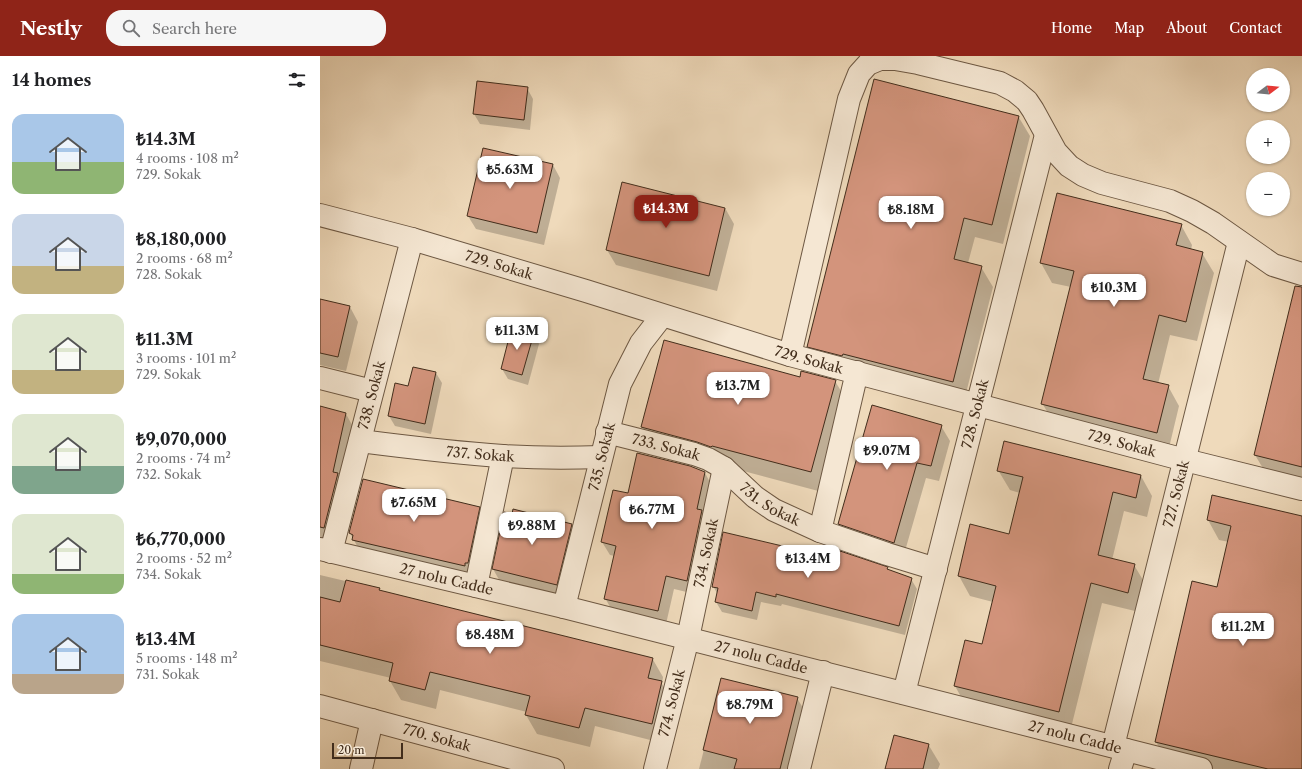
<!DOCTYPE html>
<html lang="en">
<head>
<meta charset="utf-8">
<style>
  :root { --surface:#fff; --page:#f6f6f6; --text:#202124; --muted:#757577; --accent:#8f2418 }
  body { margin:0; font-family:"Libre Caslon Text",serif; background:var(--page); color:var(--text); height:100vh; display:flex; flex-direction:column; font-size:15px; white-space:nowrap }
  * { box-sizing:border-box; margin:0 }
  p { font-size:13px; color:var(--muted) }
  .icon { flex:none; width:22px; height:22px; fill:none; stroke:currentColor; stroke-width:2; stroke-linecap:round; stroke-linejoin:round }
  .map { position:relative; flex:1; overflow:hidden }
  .side { display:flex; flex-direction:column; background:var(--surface); width:320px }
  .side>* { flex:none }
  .needle { width:26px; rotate:74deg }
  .buttons { position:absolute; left:926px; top:12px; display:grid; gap:8px }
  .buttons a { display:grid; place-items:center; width:44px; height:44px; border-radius:50%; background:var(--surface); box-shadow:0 1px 3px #0004; font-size:20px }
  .scale { position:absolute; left:12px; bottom:10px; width:71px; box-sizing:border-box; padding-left:4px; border:2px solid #422d1b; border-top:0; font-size:11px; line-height:14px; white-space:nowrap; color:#422d1b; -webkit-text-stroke:3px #f5e7d3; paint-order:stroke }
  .price { position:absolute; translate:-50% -34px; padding:0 9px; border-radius:8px; background:#fff; color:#222; font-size:13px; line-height:26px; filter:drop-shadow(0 1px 2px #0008) }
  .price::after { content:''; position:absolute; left:50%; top:24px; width:12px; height:9px; margin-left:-6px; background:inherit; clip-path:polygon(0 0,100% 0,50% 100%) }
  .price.active { background:var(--accent); color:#fff }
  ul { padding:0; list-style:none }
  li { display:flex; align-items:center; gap:12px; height:100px; padding:0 12px }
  li span { display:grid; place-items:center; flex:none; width:112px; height:80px; border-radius:12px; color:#555 }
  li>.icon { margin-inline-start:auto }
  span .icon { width:48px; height:48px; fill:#fffc; stroke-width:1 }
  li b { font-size:17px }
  h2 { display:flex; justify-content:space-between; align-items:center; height:48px; padding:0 12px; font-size:17px }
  header { display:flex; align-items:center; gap:24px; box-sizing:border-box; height:56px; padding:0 20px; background:var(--accent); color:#fff }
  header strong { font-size:19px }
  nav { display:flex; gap:22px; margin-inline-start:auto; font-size:14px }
  .search { width:280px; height:36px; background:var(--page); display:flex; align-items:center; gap:10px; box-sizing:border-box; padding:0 14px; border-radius:16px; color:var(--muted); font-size:15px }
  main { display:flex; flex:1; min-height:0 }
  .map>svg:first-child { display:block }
</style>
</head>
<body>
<header>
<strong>Nestly</strong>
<div class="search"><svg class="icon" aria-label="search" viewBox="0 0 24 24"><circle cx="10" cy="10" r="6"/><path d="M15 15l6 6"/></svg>Search here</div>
<nav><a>Home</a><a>Map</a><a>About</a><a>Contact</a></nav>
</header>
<main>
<section class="side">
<h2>14 homes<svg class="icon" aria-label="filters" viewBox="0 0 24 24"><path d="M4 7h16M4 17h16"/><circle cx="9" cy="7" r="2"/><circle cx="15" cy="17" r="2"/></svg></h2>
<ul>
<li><span style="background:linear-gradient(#a9c7e8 60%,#8fb573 0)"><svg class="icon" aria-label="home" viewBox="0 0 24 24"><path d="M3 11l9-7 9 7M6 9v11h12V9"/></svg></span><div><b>₺14.3M</b><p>4 rooms · 108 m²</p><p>729. Sokak</p></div></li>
<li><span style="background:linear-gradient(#c9d6e8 65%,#c2b280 0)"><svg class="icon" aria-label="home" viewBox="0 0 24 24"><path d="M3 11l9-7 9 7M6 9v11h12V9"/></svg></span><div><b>₺8,180,000</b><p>2 rooms · 68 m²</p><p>728. Sokak</p></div></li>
<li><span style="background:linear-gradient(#dfe7d0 70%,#c2b280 0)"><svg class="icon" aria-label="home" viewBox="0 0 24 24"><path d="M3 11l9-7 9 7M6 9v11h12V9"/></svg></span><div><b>₺11.3M</b><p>3 rooms · 101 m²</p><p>729. Sokak</p></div></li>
<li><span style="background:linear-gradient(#dfe7d0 65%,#7fa58c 0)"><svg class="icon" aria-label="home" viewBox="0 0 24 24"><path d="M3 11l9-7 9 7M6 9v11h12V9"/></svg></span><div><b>₺9,070,000</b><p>2 rooms · 74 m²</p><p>732. Sokak</p></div></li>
<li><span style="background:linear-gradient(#dfe7d0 75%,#8fb573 0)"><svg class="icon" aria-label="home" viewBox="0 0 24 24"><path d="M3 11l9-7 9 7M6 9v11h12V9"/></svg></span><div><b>₺6,770,000</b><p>2 rooms · 52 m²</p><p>734. Sokak</p></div></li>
<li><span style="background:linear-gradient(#a9c7e8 75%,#b9a48a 0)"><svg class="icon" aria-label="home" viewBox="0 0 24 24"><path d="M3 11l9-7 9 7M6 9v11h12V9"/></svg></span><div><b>₺13.4M</b><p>5 rooms · 148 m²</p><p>731. Sokak</p></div></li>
</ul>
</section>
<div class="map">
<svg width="982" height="713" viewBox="0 0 982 713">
  <rect width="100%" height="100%" fill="#efdabb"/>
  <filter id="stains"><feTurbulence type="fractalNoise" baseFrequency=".005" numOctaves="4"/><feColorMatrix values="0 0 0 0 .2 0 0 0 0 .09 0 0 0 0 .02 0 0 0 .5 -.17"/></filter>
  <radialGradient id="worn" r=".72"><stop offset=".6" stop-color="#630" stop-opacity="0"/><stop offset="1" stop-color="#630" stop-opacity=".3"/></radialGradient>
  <g fill="#0003">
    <polygon points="207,32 213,43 210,74 160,68 154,58"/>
    <polygon points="698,60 710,80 683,188 655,181 648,207 661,211 673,231 644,345 500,310 489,291"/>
    <polygon points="233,109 240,122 224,189 156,173 148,160"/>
    <polygon points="405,152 414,168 397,235 296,209 287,194"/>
    <polygon points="861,169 872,189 871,194 882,197 894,217 877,285 850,279 838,328 848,330 859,350 848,396 734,367 722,347 751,231 732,227 721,207"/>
    <polygon points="0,244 30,251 38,266 26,315 0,309"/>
    <polygon points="982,247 982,427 947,419 935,399"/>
    <polygon points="213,278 219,288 208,329 188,323 182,313"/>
    <polygon points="116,317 122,327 111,378 75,370 69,360 89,331"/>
    <polygon points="481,322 515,325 527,345 502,436 333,391 322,371"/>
    <polygon points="0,352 26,358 36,376 15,489 0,486"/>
    <polygon points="621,370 630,385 619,425 606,422 583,502 528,484 519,468"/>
    <polygon points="685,386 821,420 832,440 827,461 804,455 792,504 814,509 826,529 819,556 782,547 750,676 646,650 635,630 646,585 663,590 673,546 650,540 639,520 690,479 700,437 690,434 678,414"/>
    <polygon points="385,417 392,430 375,538 354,533 346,568 293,556 285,542 295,500 290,499 282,486 309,438"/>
    <polygon points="159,452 168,467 157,522 42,499 30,477"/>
    <polygon points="982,461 982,713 877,713 848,706 836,686 898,533 909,486 899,484 888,464"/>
    <polygon points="251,468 260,484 245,544 182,529 173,513"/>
    <polygon points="510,502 567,512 568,514 591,523 597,533 585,579 462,548 461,550 441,546 437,564 402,556 396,546 398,539 393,530"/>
    <polygon points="0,519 59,533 60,535 332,602 343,621 342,628 352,645 342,687 275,670 270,691 217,678 206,659 207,656 120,634 116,653 81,644 70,625 71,622 0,605"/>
    <polygon points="402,623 477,642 489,662 476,713 379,713"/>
    <polygon points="608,688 620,708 618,713 567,713"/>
  </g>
  <g fill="#d3947c" stroke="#422d1b">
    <polygon points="554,23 699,60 672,169 644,162 634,203 662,210 633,326 523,298 522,300 487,291"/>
    <polygon points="157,25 208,31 204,64 153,58"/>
    <polygon points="163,92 233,108 217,177 147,160"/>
    <polygon points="302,126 405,152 389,220 286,194"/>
    <polygon points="737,137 862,168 856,189 883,196 866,266 839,259 823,323 849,329 837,377 721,348 754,215 720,207"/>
    <polygon points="975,230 982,231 982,411 934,399"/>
    <polygon points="0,243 30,250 18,301 0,297"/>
    <polygon points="192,270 214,277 202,319 181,313"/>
    <polygon points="344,284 480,321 481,315 516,324 491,416 392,390 391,391 377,386 321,371"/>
    <polygon points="93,311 116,316 105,368 68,360 75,327 88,330"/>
    <polygon points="552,349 622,369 611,410 597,407 574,487 518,468"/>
    <polygon points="0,350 26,357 13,416 18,417 4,472 0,471"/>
    <polygon points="684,385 821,419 816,442 793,436 778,499 815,508 808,537 771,527 739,656 634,630 645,584 662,588 676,530 638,520 650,468 689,478 703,421 677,415"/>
    <polygon points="317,397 370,410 385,416 377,453 382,454 367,525 346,520 338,555 284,543 296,490 281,486 293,434 308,437"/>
    <polygon points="43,423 160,451 148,507 145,507 145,510 32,484 33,479 29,477"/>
    <polygon points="892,439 982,460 982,713 948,713 835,686 872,525 897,531 911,470 887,464"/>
    <polygon points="193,453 252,468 237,529 172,513 184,456 192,458"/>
    <polygon points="403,476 509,501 511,492 568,511 567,513 592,522 579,570 456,538 456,541 436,536 432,555 395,546 398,532 392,531"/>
    <polygon points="26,524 60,532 59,534 333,602 328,622 342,625 332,668 265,652 259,672 205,659 210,640 110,616 105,634 69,625 73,607 0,589 0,541 20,546"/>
    <polygon points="401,622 478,641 460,713 414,713 417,703 383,694"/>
    <polygon points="574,679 609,688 603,713 565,713"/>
  </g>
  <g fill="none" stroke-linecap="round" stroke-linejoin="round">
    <defs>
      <g id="minor">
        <path id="s1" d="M0,159L92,183L266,235L470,299L865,404L982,433"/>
        <polyline points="470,299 529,43 539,18 548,8 560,3 575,3 598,7 680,27 695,35 707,45 713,54 736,96 749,110 763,119 782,127 850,145 872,155 893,167 953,209 982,218"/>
        <polyline points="0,322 52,335"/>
        <path id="s2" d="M287,376L374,398L388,403L404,412L435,441L454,454L500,475L567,498L616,513"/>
        <path id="s3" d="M40,385C87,391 135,397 183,400C216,402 248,402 281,401"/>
        <polyline points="500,475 537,316"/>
        <path id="s4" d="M0,493L244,551L881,713"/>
        <path id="s5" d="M11,496L92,183"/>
        <polyline points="156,530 183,400"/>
        <path id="s6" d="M244,551L300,328L321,287L342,260"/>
        <path id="s7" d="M584,637L726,79"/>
        <path id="s8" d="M0,650L233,713"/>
        <path id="s9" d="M793,690L919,186"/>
        <polyline points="41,713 52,664"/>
        <path id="s10" d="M335,713L368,582L404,412"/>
        <polyline points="479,713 503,616"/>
        <polyline points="800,713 806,694"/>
      </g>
    </defs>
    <use href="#minor" stroke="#6d5843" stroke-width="24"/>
    <use href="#minor" stroke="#f5e7d3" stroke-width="22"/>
  </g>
  <g text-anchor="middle" stroke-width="3" stroke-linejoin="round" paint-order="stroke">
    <g font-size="14" fill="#422d1b" stroke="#f5e7d3">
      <text dy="5" stroke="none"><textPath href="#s1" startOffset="186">729. Sokak</textPath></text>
      <text dy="5" stroke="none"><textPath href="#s1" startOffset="510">729. Sokak</textPath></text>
      <text dy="5" stroke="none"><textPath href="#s5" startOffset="162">738. Sokak</textPath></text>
      <text dy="5" stroke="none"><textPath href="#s7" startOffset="288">728. Sokak</textPath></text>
      <text dy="5" stroke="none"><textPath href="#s1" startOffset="834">729. Sokak</textPath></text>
      <text dy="5" stroke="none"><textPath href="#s2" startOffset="61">733. Sokak</textPath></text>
      <text dy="5" stroke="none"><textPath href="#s3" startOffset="121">737. Sokak</textPath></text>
      <text dy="5" stroke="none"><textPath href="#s6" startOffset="155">735. Sokak</textPath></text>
      <text dy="5" stroke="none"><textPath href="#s9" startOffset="260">727. Sokak</textPath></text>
      <text dy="5" stroke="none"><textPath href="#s2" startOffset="182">731. Sokak</textPath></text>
      <text dy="5" stroke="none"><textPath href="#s10" startOffset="222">734. Sokak</textPath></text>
      <text dy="5" stroke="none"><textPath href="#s4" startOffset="130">27 nolu Cadde</textPath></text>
      <text dy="5" stroke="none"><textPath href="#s4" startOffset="454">27 nolu Cadde</textPath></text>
      <text dy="5" stroke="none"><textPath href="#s10" startOffset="68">774. Sokak</textPath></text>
      <text dy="5" stroke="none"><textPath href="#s8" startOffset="121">770. Sokak</textPath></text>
      <text dy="5" stroke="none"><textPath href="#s4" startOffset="778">27 nolu Cadde</textPath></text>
    </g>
  </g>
  <rect width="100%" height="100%" filter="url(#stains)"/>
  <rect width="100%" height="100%" fill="url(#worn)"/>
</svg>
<div class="buttons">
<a><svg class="needle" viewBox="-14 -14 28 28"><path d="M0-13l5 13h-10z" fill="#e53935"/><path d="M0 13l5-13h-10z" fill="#757577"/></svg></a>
<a>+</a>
<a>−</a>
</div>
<div class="scale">20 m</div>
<b class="price" style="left:190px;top:134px">₺5.63M</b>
<b class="price active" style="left:346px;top:173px">₺14.3M</b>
<b class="price" style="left:591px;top:174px">₺8.18M</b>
<b class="price" style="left:794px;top:252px">₺10.3M</b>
<b class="price" style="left:197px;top:295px">₺11.3M</b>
<b class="price" style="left:418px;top:350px">₺13.7M</b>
<b class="price" style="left:567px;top:415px">₺9.07M</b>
<b class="price" style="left:94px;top:467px">₺7.65M</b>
<b class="price" style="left:332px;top:474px">₺6.77M</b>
<b class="price" style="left:212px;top:490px">₺9.88M</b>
<b class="price" style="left:488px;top:523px">₺13.4M</b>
<b class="price" style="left:923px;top:591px">₺11.2M</b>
<b class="price" style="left:170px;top:599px">₺8.48M</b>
<b class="price" style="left:430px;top:669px">₺8.79M</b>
</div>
</main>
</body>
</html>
